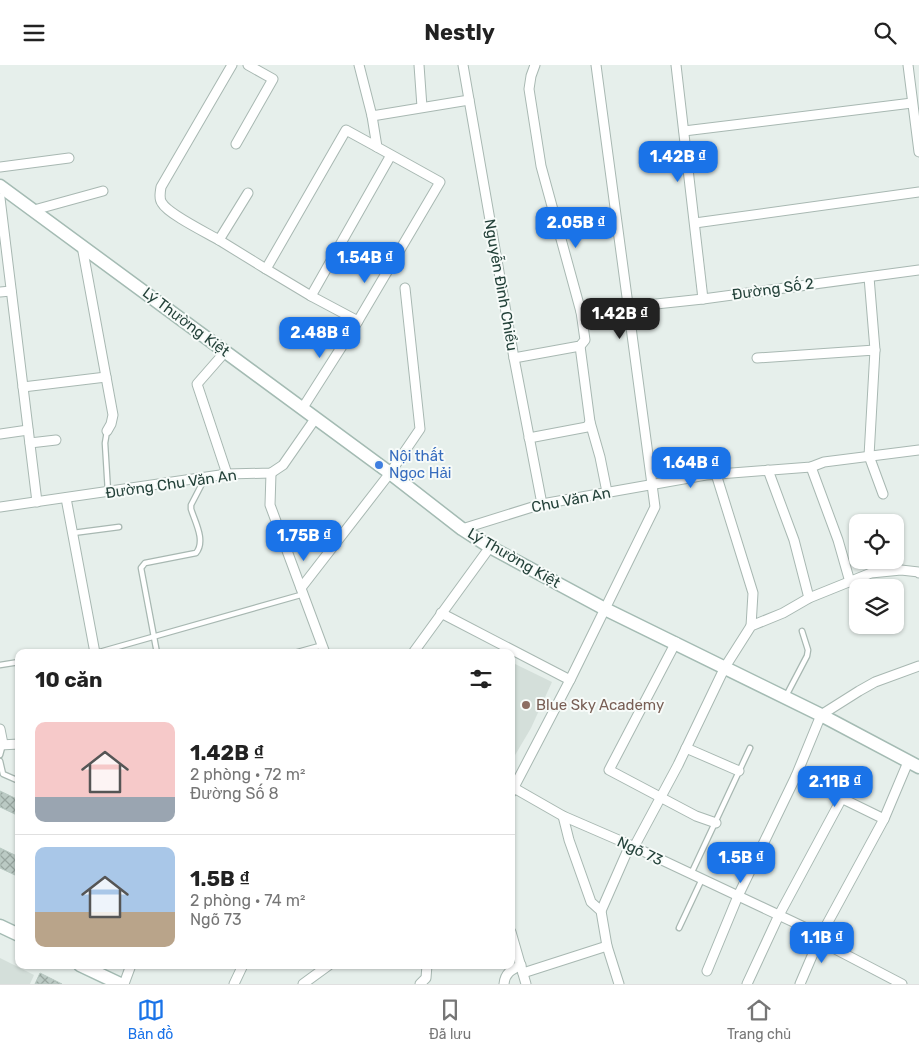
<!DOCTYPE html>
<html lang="vi">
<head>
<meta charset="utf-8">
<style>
  :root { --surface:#fff; --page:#f2f2f2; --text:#222; --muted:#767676; --line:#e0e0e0; --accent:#1a73e8 }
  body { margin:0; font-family:Rubik,sans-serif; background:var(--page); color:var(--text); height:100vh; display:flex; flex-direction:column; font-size:19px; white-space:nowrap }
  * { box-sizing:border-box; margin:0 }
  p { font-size:16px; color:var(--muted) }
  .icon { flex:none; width:28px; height:28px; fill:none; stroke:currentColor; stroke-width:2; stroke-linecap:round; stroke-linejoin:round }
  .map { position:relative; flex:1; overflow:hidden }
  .sheet { position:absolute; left:15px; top:584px; width:500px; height:320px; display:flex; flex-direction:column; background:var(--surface); border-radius:10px; box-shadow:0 1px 4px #0004 }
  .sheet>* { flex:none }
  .fabs { position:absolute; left:849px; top:449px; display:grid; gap:10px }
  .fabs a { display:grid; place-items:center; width:55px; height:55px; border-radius:10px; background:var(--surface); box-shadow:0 1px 4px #0004; font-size:25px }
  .price { position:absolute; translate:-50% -42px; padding:0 11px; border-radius:10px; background:var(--accent); color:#fff; font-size:16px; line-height:32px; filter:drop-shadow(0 1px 2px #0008) }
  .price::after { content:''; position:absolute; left:50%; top:30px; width:15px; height:11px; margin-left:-8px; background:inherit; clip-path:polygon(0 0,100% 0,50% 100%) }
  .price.active { background:#222; color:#fff }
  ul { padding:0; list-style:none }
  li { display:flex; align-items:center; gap:15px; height:125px; padding:0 20px }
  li+li { border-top:1px solid var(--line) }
  li span { display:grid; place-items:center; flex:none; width:140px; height:100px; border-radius:10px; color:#555 }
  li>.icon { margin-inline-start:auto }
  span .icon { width:60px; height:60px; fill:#fffc; stroke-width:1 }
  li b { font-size:21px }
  h2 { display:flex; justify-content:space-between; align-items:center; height:60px; padding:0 20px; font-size:21px }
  header { display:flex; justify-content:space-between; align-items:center; height:65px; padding:0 20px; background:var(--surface); font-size:22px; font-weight:700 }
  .tab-bar { display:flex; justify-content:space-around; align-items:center; height:70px; border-top:1px solid var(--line); background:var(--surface); font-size:14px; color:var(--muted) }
  .tab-bar a { display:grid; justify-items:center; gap:2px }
  .tab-bar .active { color:var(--accent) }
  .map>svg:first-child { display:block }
</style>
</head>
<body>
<header><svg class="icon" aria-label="menu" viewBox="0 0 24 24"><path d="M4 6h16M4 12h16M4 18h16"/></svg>Nestly<svg class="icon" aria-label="search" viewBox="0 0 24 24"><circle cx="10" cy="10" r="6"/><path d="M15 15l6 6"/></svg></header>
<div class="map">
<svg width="919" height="919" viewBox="0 0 919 919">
  <defs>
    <pattern id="building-cross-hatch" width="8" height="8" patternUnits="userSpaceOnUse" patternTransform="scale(1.25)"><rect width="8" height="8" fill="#bbcac4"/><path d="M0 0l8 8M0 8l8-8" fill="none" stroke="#98a6a0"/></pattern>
  </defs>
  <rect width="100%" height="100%" fill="#e6efeb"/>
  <g fill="#d4dfda">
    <polygon points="511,597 552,617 531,663 511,697"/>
    <polygon points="0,893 34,910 30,919 0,919"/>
  </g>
  <g fill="url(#building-cross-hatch)" stroke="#b8c9c2">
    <polygon points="0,726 19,735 19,751 0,742"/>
    <polygon points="0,783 19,792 15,810 0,803"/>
    <polygon points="40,908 62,919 35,919"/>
  </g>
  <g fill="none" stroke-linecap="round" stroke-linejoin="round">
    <defs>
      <g id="lane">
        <polyline points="107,366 105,378 108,427"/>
        <polyline points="73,468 119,462"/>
        <polyline points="96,588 304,529"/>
        <path d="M157,588L141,503L145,498L196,488C206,476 195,457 191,444V440L205,413"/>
        <polyline points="294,588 323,580"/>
        <polyline points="0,600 19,597"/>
        <polyline points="786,631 807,591 808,585 802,566"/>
        <polyline points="0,690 3,679"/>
        <polyline points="0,696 3,709 19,716"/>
        <polyline points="691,809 750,683"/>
        <polyline points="679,863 702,814"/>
      </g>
      <g id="street">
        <polyline points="359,0 372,51 469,35"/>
        <polyline points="419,0 422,42"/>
        <polyline points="463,0 514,293 542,439"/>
        <polyline points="676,0 703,234"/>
        <polyline points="908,0 919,87"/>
        <polyline points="372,51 377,82 440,117 358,256 311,231 391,90"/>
        <polyline points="684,66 912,38"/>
        <polyline points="236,79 273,14 248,0"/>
        <polyline points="0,102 69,93"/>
        <polyline points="248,128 219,175 266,204"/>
        <polyline points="0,133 37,437"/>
        <polyline points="34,145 103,126"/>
        <polyline points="695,158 919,127"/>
        <path d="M219,175C207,168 168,149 162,138C159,134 160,128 161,122L232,0"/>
        <polyline points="82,181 113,350 111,359 107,366"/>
        <polyline points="869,212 875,285"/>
        <polyline points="0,227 11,226"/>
        <polyline points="311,231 266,204 346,65 377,82"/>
        <polyline points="581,247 703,234 919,205"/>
        <polyline points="225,287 197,319 227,409"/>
        <polyline points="514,293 580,281 585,275 581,247 541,101 529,24 531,11 535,0"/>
        <polyline points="757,293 875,285 869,391 883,429"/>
        <polyline points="23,322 106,312"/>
        <polyline points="302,344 358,256"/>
        <polyline points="590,357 600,392 607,427"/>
        <polyline points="0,369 28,365"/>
        <polyline points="529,373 587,362 590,357 580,281"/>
        <polyline points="30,378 56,375"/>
        <polyline points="811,402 838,475 850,517"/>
        <polyline points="768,405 794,475 809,533"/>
        <polyline points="271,408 270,440 325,588"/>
        <polyline points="716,409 753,528 751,561"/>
        <polyline points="66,433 95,588"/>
        <polyline points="0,442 227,409 271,408 283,400 315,354"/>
        <polyline points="462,464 542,439 706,410 811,402 824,397 919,385"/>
        <polyline points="301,523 390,408 420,364 405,223"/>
        <polyline points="441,548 570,615"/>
        <polyline points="676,577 609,705 696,751 716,758"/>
        <polyline points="413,588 490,482"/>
        <polyline points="0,664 3,679"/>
        <polyline points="0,680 19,679"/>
        <polyline points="686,683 739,706"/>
        <polyline points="796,711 884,754"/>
        <polyline points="514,723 563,751 630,780 821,870 837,885 902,919"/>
        <polyline points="511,728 570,615 655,442 596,0"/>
        <polyline points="563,751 569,775 591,837 601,846 607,881 619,919"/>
        <polyline points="634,782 678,700 725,602 751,561 783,548 809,533 871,508 901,505 919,507 919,508"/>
        <polyline points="601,846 630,780"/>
        <polyline points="511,867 526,919"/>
        <polyline points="707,906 738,831 796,711 821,650 859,626 875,617 919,601"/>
        <polyline points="523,908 607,881"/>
        <polyline points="124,919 131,900"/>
        <polyline points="234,919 243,900"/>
        <polyline points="303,919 329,900"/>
        <polyline points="420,919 426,913 427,900"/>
        <path d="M504,919C505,908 511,905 521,900"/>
        <polyline points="747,919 779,850 842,733"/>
        <polyline points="800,919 821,870 884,754 908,697"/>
      </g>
      <g id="secondary">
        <polyline points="0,121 390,408 462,464 490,482 605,544 821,650 919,702"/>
        <polyline points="0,861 19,870"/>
        <polyline points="80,900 120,919"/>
      </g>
    </defs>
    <use href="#lane" stroke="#a8b8b2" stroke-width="7"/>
    <use href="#street" stroke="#a8b8b2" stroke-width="11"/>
    <use href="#secondary" stroke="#a4bbb3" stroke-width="15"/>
    <use href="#lane" stroke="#fff" stroke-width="4.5"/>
    <use href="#street" stroke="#fff" stroke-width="9"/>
    <use href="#secondary" stroke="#fff" stroke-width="12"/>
  </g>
  <circle fill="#3f7fe0" stroke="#f7fbf9" stroke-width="2" cx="379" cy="400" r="5"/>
  <circle fill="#8d6e63" stroke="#f7fbf9" stroke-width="2" cx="526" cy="640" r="5"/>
  <g text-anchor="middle" stroke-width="4" stroke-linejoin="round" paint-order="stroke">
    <g font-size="15" fill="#24423a" stroke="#f7fbf9">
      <text transform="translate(501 220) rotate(80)" y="5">Nguyễn Đình Chiểu</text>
      <text transform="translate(773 224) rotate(-8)" y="5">Đường Số 2</text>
      <text transform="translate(186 257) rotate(37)" y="5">Lý Thường Kiệt</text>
      <text transform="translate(171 419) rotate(-8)" y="5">Đường Chu Văn An</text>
      <text transform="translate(571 435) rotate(-11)" y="5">Chu Văn An</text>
      <text transform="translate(514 493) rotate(30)" y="5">Lý Thường Kiệt</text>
      <text transform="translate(640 786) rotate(25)" y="5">Ngõ 73</text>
    </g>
    <g font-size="15" fill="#366cbe" stroke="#f7fbf9" text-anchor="start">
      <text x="389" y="396">Nội thất<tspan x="389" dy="17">Ngọc Hải</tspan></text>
    </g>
    <g font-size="15" fill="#785e54" stroke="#f7fbf9" text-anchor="start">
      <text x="536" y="645">Blue Sky Academy</text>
    </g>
  </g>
</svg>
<div class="fabs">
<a><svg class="icon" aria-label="locate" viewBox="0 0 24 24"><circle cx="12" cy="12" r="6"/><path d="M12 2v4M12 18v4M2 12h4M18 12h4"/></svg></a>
<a><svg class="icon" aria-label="layers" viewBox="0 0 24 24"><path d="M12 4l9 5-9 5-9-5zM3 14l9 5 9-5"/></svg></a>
</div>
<b class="price" style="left:678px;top:118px">1.42B ₫</b>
<b class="price" style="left:576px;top:184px">2.05B ₫</b>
<b class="price" style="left:365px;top:219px">1.54B ₫</b>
<b class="price active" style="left:620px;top:275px">1.42B ₫</b>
<b class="price" style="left:320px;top:294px">2.48B ₫</b>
<b class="price" style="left:691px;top:424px">1.64B ₫</b>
<b class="price" style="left:304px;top:497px">1.75B ₫</b>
<b class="price" style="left:835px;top:743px">2.11B ₫</b>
<b class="price" style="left:741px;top:819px">1.5B ₫</b>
<b class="price" style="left:822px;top:899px">1.1B ₫</b>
<section class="sheet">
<h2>10 căn<svg class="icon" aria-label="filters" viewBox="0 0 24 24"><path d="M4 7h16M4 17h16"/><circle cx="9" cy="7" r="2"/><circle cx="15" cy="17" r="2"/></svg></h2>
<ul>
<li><span style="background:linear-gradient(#f6c9c9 75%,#9aa5b1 0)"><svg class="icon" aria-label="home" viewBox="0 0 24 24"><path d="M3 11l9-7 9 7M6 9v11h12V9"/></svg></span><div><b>1.42B ₫</b><p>2 phòng · 72 m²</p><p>Đường Số 8</p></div></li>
<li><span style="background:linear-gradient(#a9c7e8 65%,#b9a48a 0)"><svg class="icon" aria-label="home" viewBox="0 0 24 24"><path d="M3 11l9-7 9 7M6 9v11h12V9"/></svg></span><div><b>1.5B ₫</b><p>2 phòng · 74 m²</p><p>Ngõ 73</p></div></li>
</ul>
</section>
</div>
<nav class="tab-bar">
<a class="active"><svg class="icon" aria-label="map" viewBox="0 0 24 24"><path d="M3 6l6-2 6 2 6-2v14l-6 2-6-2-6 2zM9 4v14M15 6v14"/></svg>Bản đồ</a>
<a><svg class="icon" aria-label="saved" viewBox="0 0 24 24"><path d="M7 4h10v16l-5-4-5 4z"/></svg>Đã lưu</a>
<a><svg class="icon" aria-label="home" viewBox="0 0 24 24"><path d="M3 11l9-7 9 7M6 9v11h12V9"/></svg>Trang chủ</a>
</nav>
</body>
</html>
